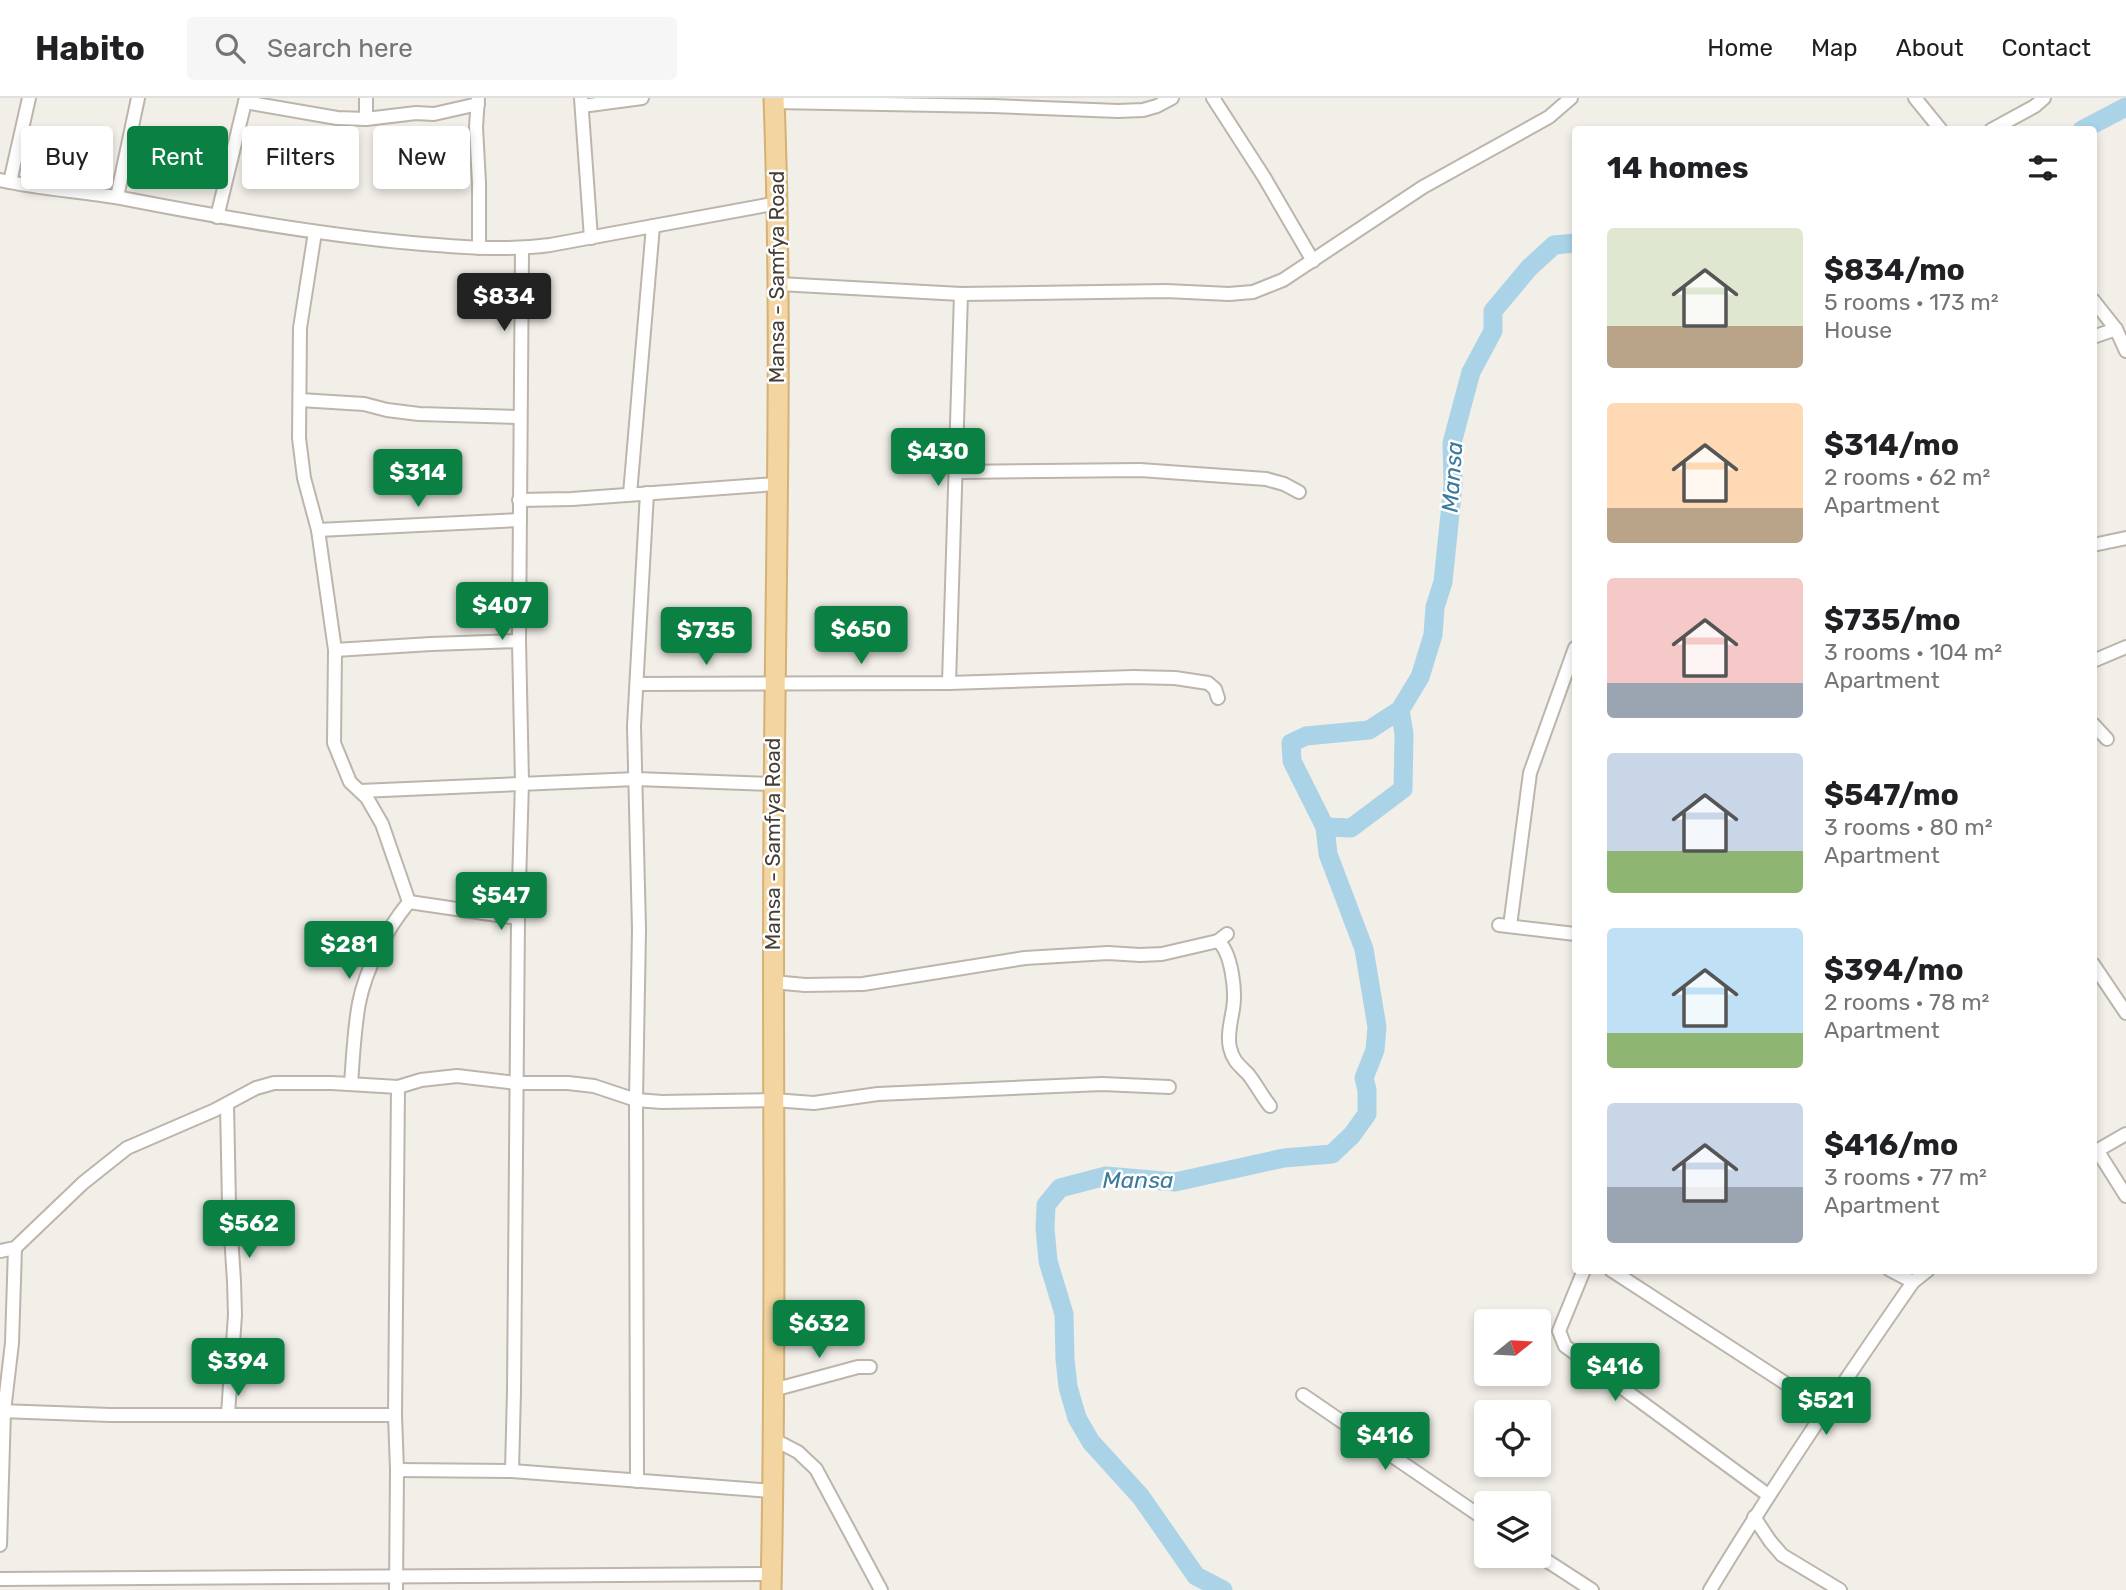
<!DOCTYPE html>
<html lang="en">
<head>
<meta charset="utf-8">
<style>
  :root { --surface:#fff; --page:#f6f6f6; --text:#202124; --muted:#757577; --line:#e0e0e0; --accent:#0b8043 }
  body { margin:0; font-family:Rubik,sans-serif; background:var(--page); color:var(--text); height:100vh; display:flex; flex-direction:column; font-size:26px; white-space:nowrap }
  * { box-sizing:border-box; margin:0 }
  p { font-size:23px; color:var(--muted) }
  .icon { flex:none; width:38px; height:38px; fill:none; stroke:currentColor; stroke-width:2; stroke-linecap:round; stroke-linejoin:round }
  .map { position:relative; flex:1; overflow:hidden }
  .panel { position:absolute; left:1572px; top:28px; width:525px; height:1148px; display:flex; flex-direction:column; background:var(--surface); border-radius:7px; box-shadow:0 4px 10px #0003 }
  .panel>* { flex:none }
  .hud { position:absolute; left:21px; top:28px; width:665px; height:63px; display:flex; gap:14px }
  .needle { width:46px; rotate:72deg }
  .controls { position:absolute; left:1474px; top:1211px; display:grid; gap:14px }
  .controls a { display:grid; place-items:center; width:77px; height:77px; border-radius:7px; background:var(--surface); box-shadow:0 4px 10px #0003; font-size:35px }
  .price { position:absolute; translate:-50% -60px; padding:0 16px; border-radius:7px; background:var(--accent); color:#fff; font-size:23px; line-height:46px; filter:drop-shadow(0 2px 4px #0008) }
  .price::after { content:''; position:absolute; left:50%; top:42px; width:21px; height:16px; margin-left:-10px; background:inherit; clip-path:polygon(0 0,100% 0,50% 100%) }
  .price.active { background:#222; color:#fff }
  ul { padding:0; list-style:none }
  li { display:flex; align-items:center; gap:21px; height:175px; padding:0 35px }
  li span { display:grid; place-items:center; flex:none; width:196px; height:140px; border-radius:7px; color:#555 }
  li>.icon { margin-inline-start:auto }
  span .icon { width:84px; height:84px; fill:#fffc; stroke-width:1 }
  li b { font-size:30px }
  h2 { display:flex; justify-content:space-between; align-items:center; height:84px; padding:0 35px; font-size:30px }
  .chip { padding:0 24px; border-radius:7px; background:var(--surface); box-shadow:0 4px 10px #0003; font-size:24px; line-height:63px }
  .chip.active { background:var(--accent); color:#fff }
  header { display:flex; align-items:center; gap:42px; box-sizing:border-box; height:98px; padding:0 35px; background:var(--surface); border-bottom:2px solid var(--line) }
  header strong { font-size:33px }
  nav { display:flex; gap:38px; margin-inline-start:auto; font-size:24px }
  .search { width:490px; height:63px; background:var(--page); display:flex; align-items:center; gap:18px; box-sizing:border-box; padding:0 24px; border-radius:7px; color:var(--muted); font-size:26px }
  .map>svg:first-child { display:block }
</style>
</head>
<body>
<header>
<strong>Habito</strong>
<div class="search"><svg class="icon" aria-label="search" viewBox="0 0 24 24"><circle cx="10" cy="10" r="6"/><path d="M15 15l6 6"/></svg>Search here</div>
<nav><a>Home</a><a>Map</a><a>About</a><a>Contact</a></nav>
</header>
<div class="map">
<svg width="2126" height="1492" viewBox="0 0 2126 1492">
  <rect width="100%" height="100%" fill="#f2eee8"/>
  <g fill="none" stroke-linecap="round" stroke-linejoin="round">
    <g stroke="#abd3e7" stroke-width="19">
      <polyline points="2082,32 2126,9"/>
      <polyline points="1325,729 1351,730 1403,691 1404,636 1400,612"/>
      <polyline points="1223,1492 1196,1478 1141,1399 1091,1344 1077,1320 1068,1289 1065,1261 1064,1216 1048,1163 1045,1130 1046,1107 1060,1090 1106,1078 1175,1084 1284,1060 1332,1056 1352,1037 1367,1016 1367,992 1364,980 1375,952 1377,929 1364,851 1328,756 1325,729 1292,663 1291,645 1306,638 1369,632 1400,612 1420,579 1433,537 1435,509 1443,484 1453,387 1452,345 1471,274 1493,233 1493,213 1529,170 1554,147 1575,145"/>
    </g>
    <defs>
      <g id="minor">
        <polyline points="366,0 366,21"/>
        <polyline points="478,0 476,29 479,85 479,150"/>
        <polyline points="581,0 591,140"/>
        <polyline points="1213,0 1264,79 1313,163"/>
        <polyline points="1915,0 1941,32"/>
        <polyline points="245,4 337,20 366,21 416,15 434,16 478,6"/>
        <polyline points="774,4 993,8 1118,13 1143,12 1157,8 1172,0"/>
        <polyline points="582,8 642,0"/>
        <polyline points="1991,32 2035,8 2044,0"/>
        <path d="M0,82C40,91 81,93 121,100C218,119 314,136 412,145C458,149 504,153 550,147L778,105"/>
        <polyline points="10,84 29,0"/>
        <polyline points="117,99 138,0"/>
        <polyline points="217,119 246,0"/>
        <polyline points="315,134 300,230 299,340 304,380 318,432 335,552 334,645 350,684 367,700 382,726 409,804"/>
        <polyline points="779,186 961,196 1166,193 1229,196 1253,194 1283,182 1423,89 1549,19 1571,0"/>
        <polyline points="2093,202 2116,231 2126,253"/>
        <polyline points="2093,239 2116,231"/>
        <polyline points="300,302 364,306 387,312 419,316 520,319"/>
        <polyline points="955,374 1140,372 1266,381 1284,386 1299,394"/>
        <polyline points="630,396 653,128"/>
        <polyline points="519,402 572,401 776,386"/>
        <polyline points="318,432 520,422"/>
        <polyline points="2093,447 2126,440"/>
        <polyline points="335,552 431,546 519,543"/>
        <polyline points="2093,563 2126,549"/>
        <polyline points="949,585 961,196"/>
        <polyline points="638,586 949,585 1133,579 1175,580 1208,585 1215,591 1218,600"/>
        <polyline points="2093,626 2107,641"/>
        <polyline points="360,693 636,681 774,686"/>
        <polyline points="409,804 518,820"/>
        <polyline points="1499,827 1575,836"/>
        <polyline points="1510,828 1530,675 1575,550"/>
        <path d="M1218,843C1232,855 1236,894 1233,911C1231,923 1227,938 1230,950C1233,963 1239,967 1248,976C1256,986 1262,998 1270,1008"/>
        <polyline points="2093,866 2126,915"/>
        <polyline points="773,884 805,887 863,886 1025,860 1108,855 1140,857 1162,856 1218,843 1227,836"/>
        <path d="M351,986C353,960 354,932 359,905C366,870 386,832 409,804"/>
        <polyline points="227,1006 229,1107 234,1183 235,1217 228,1316"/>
        <polyline points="2097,1052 2126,1098"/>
        <polyline points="2093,1055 2126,1036"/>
        <polyline points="0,1153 15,1150 83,1085 127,1050 215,1012 256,990 274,985 332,985 398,989 421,982 457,978 516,985 568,985 594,988 636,1002 662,1004 773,1002 814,1005 878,996 1102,986 1169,989"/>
        <polyline points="1584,1172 1559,1233 1565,1248 1768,1397"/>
        <polyline points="1611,1172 1825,1311"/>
        <polyline points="1890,1172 1913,1184"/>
        <polyline points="773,1292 858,1269 870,1269"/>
        <polyline points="1303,1297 1486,1422"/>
        <polyline points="0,1313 110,1317 395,1317 397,1372 396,1492"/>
        <polyline points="395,1317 398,989"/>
        <polyline points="773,1341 798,1354 816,1371 881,1492"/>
        <polyline points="397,1372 512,1373 772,1393"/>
        <polyline points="512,1373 514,1293 518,820 522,684 519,543 522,150"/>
        <polyline points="637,1383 636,1002 639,831 634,628 647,395"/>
        <polyline points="1754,1419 1770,1443 1782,1457 1840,1492"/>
        <polyline points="0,1447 4,1313 12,1245 15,1150"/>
        <polyline points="1538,1457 1592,1492"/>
        <polyline points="0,1481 771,1476"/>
        <path d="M1710,1492C1774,1386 1842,1286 1913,1184L1928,1172"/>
      </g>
      <path id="primary" d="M771,1492C777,1237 772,982 774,727C775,485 783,242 774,0"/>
    </defs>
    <use href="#minor" stroke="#bcb5ab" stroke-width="16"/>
    <use href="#primary" stroke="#d5b173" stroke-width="23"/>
    <use href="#minor" stroke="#fff" stroke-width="12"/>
    <use href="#primary" stroke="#f2d5a1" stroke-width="19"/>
  </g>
  <g text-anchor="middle" stroke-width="5" stroke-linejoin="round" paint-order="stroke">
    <g font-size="21" fill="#443e37" stroke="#fff">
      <text transform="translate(777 179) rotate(-90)" y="7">Mansa - Samfya Road</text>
      <text transform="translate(773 746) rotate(-90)" y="7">Mansa - Samfya Road</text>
    </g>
    <g font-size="23" font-style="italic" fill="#3c7a9c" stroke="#fff">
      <text transform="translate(1452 379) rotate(-86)" y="8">Mansa</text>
      <text x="1138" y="1090">Mansa</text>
    </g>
  </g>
</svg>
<div class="controls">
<a><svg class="needle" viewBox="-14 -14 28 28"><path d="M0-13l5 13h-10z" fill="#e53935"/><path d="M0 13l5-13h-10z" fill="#757577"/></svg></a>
<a><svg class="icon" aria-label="locate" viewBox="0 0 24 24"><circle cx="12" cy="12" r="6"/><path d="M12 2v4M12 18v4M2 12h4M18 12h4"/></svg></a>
<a><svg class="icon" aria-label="layers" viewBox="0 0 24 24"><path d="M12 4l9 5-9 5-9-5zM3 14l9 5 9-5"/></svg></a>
</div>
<b class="price active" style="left:504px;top:235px">$834</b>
<b class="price" style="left:938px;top:390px">$430</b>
<b class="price" style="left:418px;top:411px">$314</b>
<b class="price" style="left:502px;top:544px">$407</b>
<b class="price" style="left:861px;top:568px">$650</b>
<b class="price" style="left:706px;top:569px">$735</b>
<b class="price" style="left:501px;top:834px">$547</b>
<b class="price" style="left:349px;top:883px">$281</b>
<b class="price" style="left:249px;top:1162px">$562</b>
<b class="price" style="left:819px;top:1262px">$632</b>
<b class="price" style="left:238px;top:1300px">$394</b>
<b class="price" style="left:1615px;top:1305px">$416</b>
<b class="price" style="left:1826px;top:1339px">$521</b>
<b class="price" style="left:1385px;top:1374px">$416</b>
<div class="hud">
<a class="chip">Buy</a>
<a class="chip active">Rent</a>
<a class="chip">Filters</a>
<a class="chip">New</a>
</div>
<section class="panel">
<h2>14 homes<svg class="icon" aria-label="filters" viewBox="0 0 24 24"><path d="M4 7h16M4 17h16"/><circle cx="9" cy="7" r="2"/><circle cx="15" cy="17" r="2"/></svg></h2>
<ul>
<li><span style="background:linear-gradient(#dfe7d0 70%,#b9a48a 0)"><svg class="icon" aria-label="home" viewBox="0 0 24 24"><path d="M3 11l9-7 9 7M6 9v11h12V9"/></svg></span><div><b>$834/mo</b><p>5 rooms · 173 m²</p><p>House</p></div></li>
<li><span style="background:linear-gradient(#ffd9b3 75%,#b9a48a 0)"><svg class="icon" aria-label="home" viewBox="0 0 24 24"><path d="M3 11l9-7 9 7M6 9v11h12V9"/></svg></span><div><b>$314/mo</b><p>2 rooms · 62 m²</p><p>Apartment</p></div></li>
<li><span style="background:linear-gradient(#f6c9c9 75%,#9aa5b1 0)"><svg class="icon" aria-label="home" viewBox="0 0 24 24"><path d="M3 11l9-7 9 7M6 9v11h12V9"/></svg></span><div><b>$735/mo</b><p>3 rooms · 104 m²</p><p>Apartment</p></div></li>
<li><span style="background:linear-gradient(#c9d6e8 70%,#8fb573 0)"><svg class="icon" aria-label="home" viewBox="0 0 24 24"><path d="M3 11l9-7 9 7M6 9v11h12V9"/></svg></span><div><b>$547/mo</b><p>3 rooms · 80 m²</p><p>Apartment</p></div></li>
<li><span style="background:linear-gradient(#bfe0f5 75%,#8fb573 0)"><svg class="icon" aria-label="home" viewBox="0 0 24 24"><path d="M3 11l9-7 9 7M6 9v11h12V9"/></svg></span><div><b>$394/mo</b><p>2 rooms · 78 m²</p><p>Apartment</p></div></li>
<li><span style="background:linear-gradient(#c9d6e8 60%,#9aa5b1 0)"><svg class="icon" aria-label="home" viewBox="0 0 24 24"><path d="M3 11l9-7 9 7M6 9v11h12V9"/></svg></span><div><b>$416/mo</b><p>3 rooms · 77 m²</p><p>Apartment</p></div></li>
</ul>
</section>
</div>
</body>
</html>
